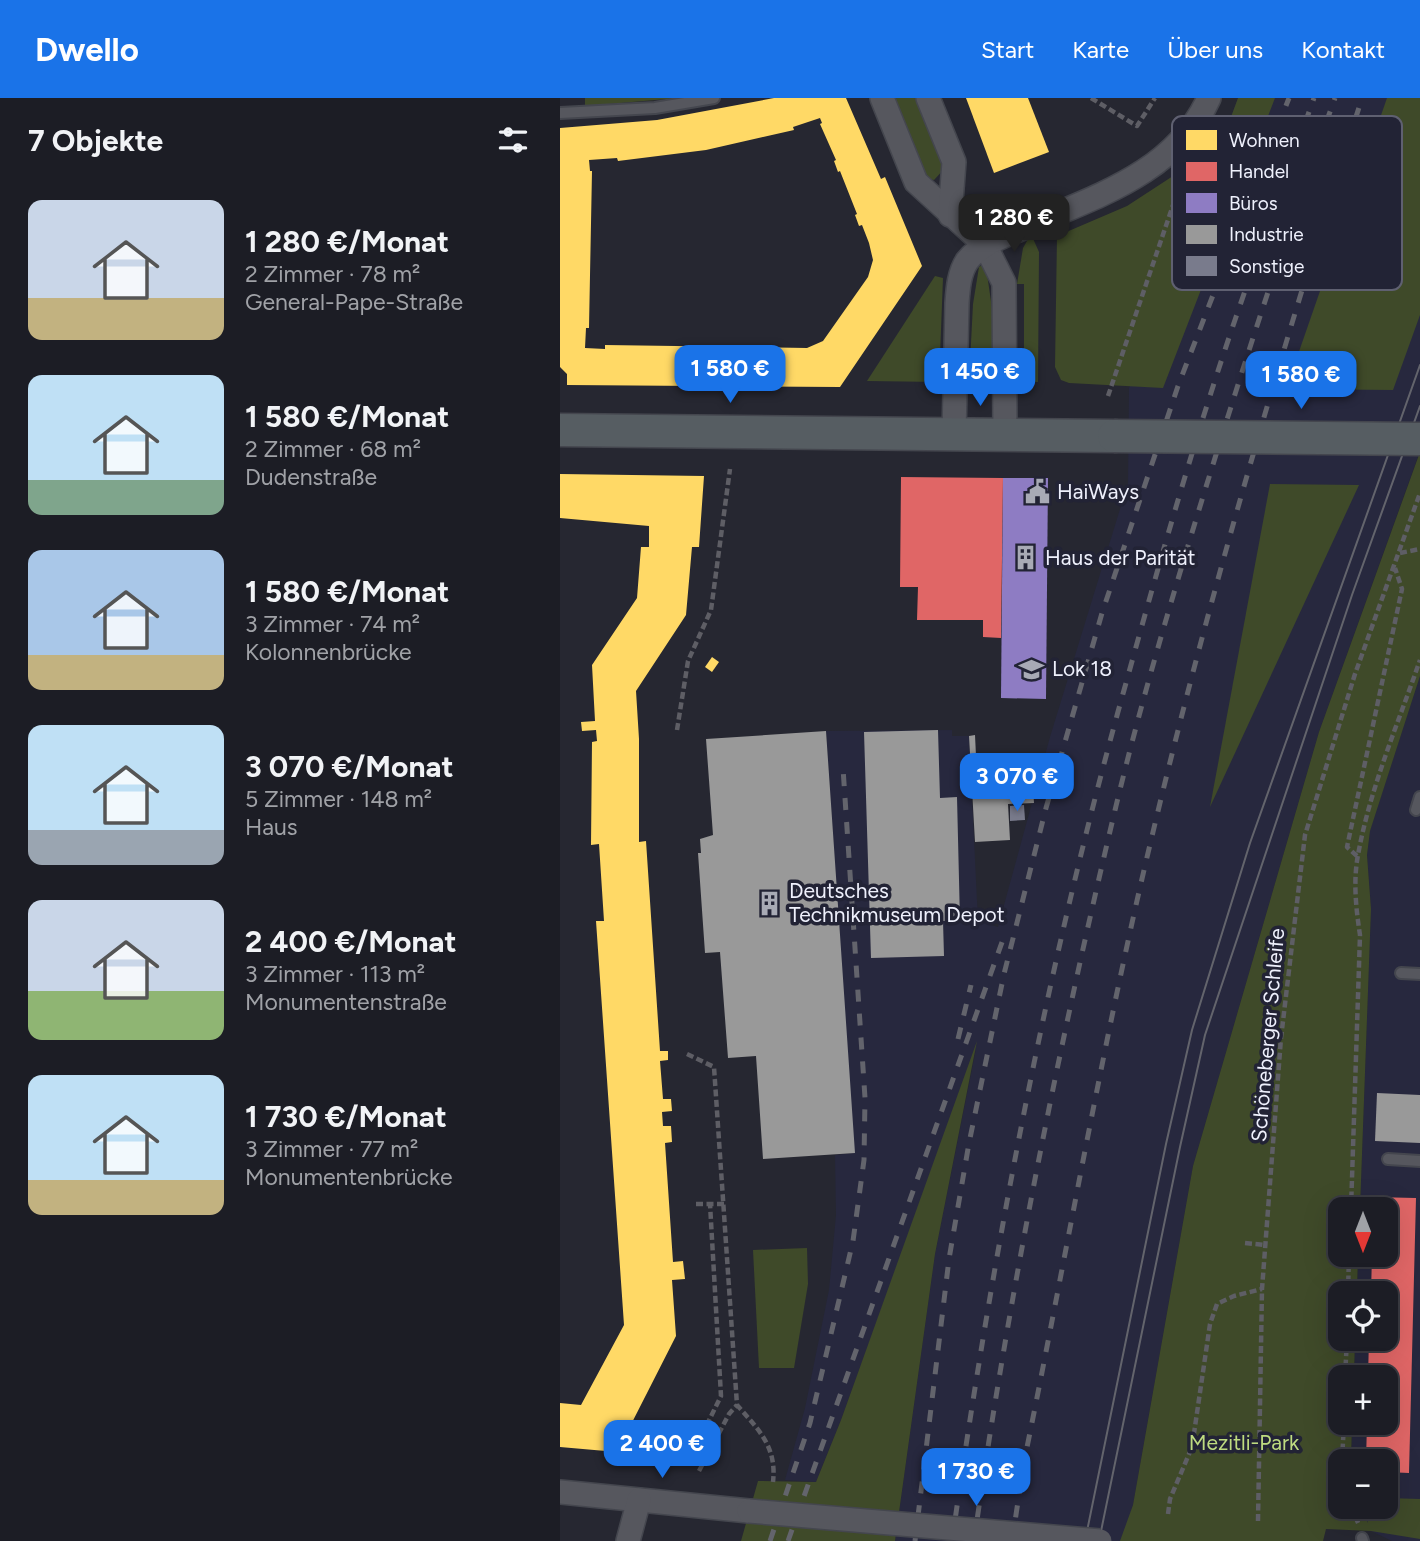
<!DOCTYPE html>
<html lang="de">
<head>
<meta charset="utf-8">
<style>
  :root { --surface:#1c1d25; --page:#25262d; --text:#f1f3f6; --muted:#a0a2a7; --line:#3a3b42; --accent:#1a73e8 }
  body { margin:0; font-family:Figtree,sans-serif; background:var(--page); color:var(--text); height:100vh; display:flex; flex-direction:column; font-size:26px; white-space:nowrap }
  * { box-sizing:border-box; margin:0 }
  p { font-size:23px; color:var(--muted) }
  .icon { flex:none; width:38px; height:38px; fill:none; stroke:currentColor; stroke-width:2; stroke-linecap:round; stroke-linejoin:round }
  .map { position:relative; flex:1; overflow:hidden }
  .panel { display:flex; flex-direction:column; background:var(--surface); width:560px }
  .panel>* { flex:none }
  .needle { width:46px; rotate:180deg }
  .tools { position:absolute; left:768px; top:1099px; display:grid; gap:14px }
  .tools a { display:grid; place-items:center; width:70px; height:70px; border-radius:14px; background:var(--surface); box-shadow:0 7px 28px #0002,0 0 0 2px var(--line); font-size:35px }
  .price { position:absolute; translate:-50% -60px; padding:0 16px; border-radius:14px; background:var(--accent); color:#fff; font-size:23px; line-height:46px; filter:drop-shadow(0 2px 4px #0008) }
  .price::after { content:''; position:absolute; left:50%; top:42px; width:21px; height:16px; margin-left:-10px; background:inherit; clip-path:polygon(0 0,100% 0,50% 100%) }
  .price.current { background:#222; color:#fff }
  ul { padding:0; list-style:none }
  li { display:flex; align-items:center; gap:21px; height:175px; padding:0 28px }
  li span { display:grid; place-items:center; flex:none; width:196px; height:140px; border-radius:14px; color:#555 }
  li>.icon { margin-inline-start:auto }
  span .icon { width:84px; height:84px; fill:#fffc; stroke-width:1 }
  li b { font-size:30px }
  h2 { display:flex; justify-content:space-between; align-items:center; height:84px; padding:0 28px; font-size:30px }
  header { display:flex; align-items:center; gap:42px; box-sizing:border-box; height:98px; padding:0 35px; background:var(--accent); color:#fff }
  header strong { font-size:33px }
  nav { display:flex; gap:38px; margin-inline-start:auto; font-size:24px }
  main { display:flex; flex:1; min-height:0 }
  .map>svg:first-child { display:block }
</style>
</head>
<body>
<header>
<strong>Dwello</strong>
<nav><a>Start</a><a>Karte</a><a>Über uns</a><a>Kontakt</a></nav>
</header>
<main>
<section class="panel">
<h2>7 Objekte<svg class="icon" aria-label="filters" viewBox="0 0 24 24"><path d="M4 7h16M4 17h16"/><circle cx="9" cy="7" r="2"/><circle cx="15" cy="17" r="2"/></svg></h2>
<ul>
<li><span style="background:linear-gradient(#c9d6e8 70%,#c2b280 0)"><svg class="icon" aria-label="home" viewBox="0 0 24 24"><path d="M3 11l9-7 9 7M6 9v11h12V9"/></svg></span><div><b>1 280 €/Monat</b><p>2 Zimmer · 78 m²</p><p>General-Pape-Straße</p></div></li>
<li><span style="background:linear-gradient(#bfe0f5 75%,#7fa58c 0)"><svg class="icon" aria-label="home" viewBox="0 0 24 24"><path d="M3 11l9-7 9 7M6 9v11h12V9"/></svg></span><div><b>1 580 €/Monat</b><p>2 Zimmer · 68 m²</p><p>Dudenstraße</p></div></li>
<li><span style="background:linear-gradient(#a9c7e8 75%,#c2b280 0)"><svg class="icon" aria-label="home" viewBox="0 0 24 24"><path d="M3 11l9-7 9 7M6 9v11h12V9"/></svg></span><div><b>1 580 €/Monat</b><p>3 Zimmer · 74 m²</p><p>Kolonnenbrücke</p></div></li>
<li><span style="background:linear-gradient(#bfe0f5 75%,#9aa5b1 0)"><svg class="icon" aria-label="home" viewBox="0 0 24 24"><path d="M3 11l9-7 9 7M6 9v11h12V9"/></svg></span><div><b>3 070 €/Monat</b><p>5 Zimmer · 148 m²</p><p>Haus</p></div></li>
<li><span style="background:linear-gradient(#c9d6e8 65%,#8fb573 0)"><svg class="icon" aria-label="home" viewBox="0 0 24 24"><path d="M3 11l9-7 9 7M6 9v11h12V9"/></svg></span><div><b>2 400 €/Monat</b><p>3 Zimmer · 113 m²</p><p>Monumentenstraße</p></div></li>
<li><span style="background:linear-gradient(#bfe0f5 75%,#c2b280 0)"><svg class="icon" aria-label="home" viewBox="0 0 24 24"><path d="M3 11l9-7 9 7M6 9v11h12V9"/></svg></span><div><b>1 730 €/Monat</b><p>3 Zimmer · 77 m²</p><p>Monumentenbrücke</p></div></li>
</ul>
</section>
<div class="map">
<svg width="860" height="1443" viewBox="0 0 860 1443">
  <rect width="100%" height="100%" fill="#262731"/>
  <g fill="#27283e">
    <polygon points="678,0 860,0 860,353 759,634 633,1068 573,1407 563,1443 335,1443 375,1156 416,951 281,1322 256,1384 225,1382 245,1310 269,1192 276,1117 275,1057 294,1055 266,633 392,632 392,638 409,638 418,823 438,829 490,639 568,385 569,290"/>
    <polygon points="860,578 860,1443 832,1443 811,1433 800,1409 826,1409 826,1363 791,1363 792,1325 826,1325 826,1279 794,1279 795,1241 826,1241 826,1195 797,1195 798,1157 826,1157 826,1111 800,1111 811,811 807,757 810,732"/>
  </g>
  <g fill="#3f4a29">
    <polygon points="25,0 119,0 25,8"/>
    <polygon points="332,0 357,0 385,70 374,82 365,80"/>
    <polygon points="678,0 715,0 603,290 509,285 501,282 495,269 497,138 567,108 613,78 648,81"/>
    <polygon points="827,0 860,0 860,217 833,292 726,291"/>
    <polygon points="471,136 479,154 478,284 472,284 464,261 464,186 457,186 463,150"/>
    <polygon points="422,167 426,169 433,217 434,284 409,284 413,206 419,169"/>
    <polygon points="375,178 383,180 379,284 307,283"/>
    <polygon points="860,354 860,578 810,733 807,757 811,811 800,1111 780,1111 780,1157 798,1157 797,1195 780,1195 780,1241 795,1241 794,1279 780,1279 780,1325 792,1325 791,1363 780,1363 780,1409 800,1409 808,1425 807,1419 815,1409 826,1409 826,1400 860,1401 860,1441 811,1433 766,1431 763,1443 560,1443 573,1407 633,1068 759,634"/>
    <polygon points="710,386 799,387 650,709"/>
    <polygon points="417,943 375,1156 335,1443 181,1443 198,1383 256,1384 281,1322"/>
    <polygon points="247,1150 248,1186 234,1270 199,1270 193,1152"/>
  </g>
  <g fill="#ffd966" fill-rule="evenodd">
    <path d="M214,0H286L321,81L325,79L362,168L280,289L7,287V276L0,269V30L97,22ZM260,20L262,25L260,26L276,62L274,63L278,74L280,73L297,116L295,117L299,128L302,127L309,145L313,162L308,179L263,243L247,250L45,247V251L25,250L26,230H29L32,73H30L29,62L57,60L58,63L146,52L234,32L233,29Z"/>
    <polygon points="406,0 468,0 489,54 434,75"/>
    <polygon points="0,376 144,378 139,449 132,449 126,517 76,593 79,641 79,744 86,743 100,953 108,953 108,962 100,963 103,1001 111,1001 112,1013 102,1014 103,1028 111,1028 112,1044 105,1045 113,1164 123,1163 125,1181 112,1182 116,1238 57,1354 0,1349 0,1305 21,1307 64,1227 36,823 44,823 39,746 31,747 32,644 37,643 36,632 22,633 21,624 35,623 32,567 77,500 81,449 89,449 89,428 0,420"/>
    <polygon points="152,559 159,564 152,574 145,569"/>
  </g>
  <g fill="#e06666">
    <polygon points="341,379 443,380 441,540 423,539 423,522 357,522 358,489 340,489"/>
    <polygon points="813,1099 856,1100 849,1375 826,1374 826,1363 806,1363 807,1325 826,1325 826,1279 808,1279 809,1241 826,1241 826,1195 811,1195 812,1157 826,1157 826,1111 813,1111"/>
  </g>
  <polygon fill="#8e7cc3" points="443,380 488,380 486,601 441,600"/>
  <g fill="#999">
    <polygon points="378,632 380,700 397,699 400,823 383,823 384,858 311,860 304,634"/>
    <polygon points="266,633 295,1055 203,1061 196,958 168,960 160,854 145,855 138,755 141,755 140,741 153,737 146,641"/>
    <polygon points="415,637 416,658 445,657 446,663 471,660 474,705 448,706 450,742 415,744 409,638"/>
    <polygon points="817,995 860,997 860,1045 815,1043"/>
  </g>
  <polygon fill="#797b8c" points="464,707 465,722 450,723 450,708"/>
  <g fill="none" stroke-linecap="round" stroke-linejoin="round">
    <defs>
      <g id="lane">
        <polyline points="0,15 95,10 154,0"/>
        <polyline points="856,712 860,699"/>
        <polyline points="841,875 860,876"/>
        <polyline points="828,1061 860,1063"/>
        <polyline points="802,1440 803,1443"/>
      </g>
      <g id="street">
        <polyline points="322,0 356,84 425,147 444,185 445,337"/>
        <polyline points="368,0 394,64 390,117"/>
        <path d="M394,336L397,205C398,191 399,175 407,163C420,146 442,139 461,131C533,99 614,77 649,0"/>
        <polyline points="0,1394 189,1413"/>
        <polyline points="68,1443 79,1402"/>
      </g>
      <polyline id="secondary" points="0,332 554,338"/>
    </defs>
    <use href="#lane" stroke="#44464e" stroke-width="14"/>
    <use href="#street" stroke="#44464e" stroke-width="26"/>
    <use href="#secondary" stroke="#44464e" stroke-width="35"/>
    <g stroke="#5e5e65" stroke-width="4.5" stroke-dasharray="7 3.5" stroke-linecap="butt">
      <polyline points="531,0 577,28 595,0"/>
      <polyline points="548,298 626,69"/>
      <polyline points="840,455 860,451"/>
      <polyline points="117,632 128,563 151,512 170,371"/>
      <polyline points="797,758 787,749 842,491 835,470"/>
      <path d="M127,956L154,969L177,1307C199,1332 217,1349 213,1384"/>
      <polyline points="136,1106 164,1106"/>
      <path d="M791,1111L800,837C796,811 793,783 798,757C810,690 838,626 860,562"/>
      <polyline points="685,1145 706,1147"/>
      <polyline points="788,1195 789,1157"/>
      <polyline points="785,1279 787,1241"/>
      <polyline points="782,1363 784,1325"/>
      <polyline points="128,1365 161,1298 150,1106"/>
      <polyline points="139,1373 169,1316 177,1307"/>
      <polyline points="791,1409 799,1427"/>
      <polyline points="608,1416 610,1401 632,1349 650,1226 657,1206 674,1198 702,1191"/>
      <polyline points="698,1423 702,1191 721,940 745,737 795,576 860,395"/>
    </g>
    <use href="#lane" stroke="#56575e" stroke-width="10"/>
    <use href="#street" stroke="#56575e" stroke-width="23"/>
    <use href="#secondary" stroke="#565d62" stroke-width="32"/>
    <g stroke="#63646c" stroke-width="2">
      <polyline points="525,1443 606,1046 632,932 690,745 860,267"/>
      <polyline points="539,1443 620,1049 645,937 792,497 860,308"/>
    </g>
    <g stroke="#63646c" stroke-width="5" stroke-dasharray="12 12" stroke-linecap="butt">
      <polyline points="398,941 411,887"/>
      <polyline points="210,1443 250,1325 293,1143 304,1062 305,1000 283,670"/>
      <polyline points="228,1443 446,833"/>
      <polyline points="355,1443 389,1161 409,1045 444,876 486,710 542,515 618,288 729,0"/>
      <path d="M392,1443C433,1154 487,866 566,585C600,462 635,339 676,219C701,146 728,73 754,0"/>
      <path d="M414,1443C449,1196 498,951 556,708C583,596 616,486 650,376C689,250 730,124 775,0"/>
      <path d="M452,1443L464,1364C507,1154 543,942 593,734C652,486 725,242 802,0"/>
    </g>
    <defs>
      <polyline id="street-bridge" points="189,1413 540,1443"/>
      <polyline id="secondary-bridge" points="554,338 860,341"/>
    </defs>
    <use href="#street-bridge" stroke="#44464e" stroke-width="26" stroke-linecap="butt"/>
    <use href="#secondary-bridge" stroke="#44464e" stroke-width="35" stroke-linecap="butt"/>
    <use href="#street-bridge" stroke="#56575e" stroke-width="23"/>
    <use href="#secondary-bridge" stroke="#565d62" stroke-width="32"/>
  </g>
  <defs>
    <symbol id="civic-bare" viewBox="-9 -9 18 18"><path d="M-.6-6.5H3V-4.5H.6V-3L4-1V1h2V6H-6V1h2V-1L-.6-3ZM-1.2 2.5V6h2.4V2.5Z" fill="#a8aab5" stroke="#222335" stroke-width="2.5" paint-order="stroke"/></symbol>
    <symbol id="building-bare" viewBox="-9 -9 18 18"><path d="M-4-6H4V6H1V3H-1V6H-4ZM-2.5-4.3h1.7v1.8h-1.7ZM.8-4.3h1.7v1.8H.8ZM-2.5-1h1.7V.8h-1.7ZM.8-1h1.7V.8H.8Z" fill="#a8aab5" stroke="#222335" stroke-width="2.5" paint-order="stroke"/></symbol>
    <symbol id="school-bare" viewBox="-9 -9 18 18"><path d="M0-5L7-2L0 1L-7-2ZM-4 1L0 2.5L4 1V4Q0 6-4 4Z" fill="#a8aab5" stroke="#222335" stroke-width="2.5" paint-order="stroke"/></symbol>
  </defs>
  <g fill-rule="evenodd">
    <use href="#civic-bare" x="460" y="376" width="35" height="35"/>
    <use href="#building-bare" x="448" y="442" width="35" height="35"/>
    <use href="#school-bare" x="454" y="554" width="35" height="35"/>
    <use href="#building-bare" x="192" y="788" width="35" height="35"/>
  </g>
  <g text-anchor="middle" stroke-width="7" stroke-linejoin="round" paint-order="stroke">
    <g font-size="21" fill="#eef0fc" stroke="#222335" text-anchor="start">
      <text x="497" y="401">HaiWays</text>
      <text x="485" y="467">Haus der Parität</text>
      <text x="492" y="578">Lok 18</text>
      <text x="229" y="800">Deutsches<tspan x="229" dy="24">Technikmuseum Depot</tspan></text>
    </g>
    <g font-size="21" fill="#eef0fc" stroke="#222335">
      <text transform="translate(708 937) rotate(-85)" y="7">Schöneberger Schleife</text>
    </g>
    <g font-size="21" fill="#bedb80" stroke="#222335">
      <text x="684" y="1352">Mezitli-Park</text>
    </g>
  </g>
  <rect x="612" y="18" width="230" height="174" rx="10" fill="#222335" stroke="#5f6071" stroke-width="2"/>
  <rect x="626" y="32" width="31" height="20" fill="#ffd966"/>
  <rect x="626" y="64" width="31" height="19" fill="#e06666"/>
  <rect x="626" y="95" width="31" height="20" fill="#8e7cc3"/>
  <rect x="626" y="127" width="31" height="19" fill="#999"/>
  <rect x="626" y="158" width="31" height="20" fill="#797b8c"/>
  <g font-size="19" fill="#eef0fc">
    <text x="669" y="49">Wohnen</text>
    <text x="669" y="80">Handel</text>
    <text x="669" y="112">Büros</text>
    <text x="669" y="143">Industrie</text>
    <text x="669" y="175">Sonstige</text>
  </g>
</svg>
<div class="tools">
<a><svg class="needle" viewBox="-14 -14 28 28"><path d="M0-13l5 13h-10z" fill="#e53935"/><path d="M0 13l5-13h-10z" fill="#a0a2a7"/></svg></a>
<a><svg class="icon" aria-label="locate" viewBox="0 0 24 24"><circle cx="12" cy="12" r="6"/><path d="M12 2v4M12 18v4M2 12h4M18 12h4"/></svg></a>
<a>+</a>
<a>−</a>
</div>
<b class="price current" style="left:454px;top:156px">1 280 €</b>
<b class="price" style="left:170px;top:307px">1 580 €</b>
<b class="price" style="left:420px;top:310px">1 450 €</b>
<b class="price" style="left:741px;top:313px">1 580 €</b>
<b class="price" style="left:457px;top:715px">3 070 €</b>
<b class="price" style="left:102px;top:1382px">2 400 €</b>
<b class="price" style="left:416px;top:1410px">1 730 €</b>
</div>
</main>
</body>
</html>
